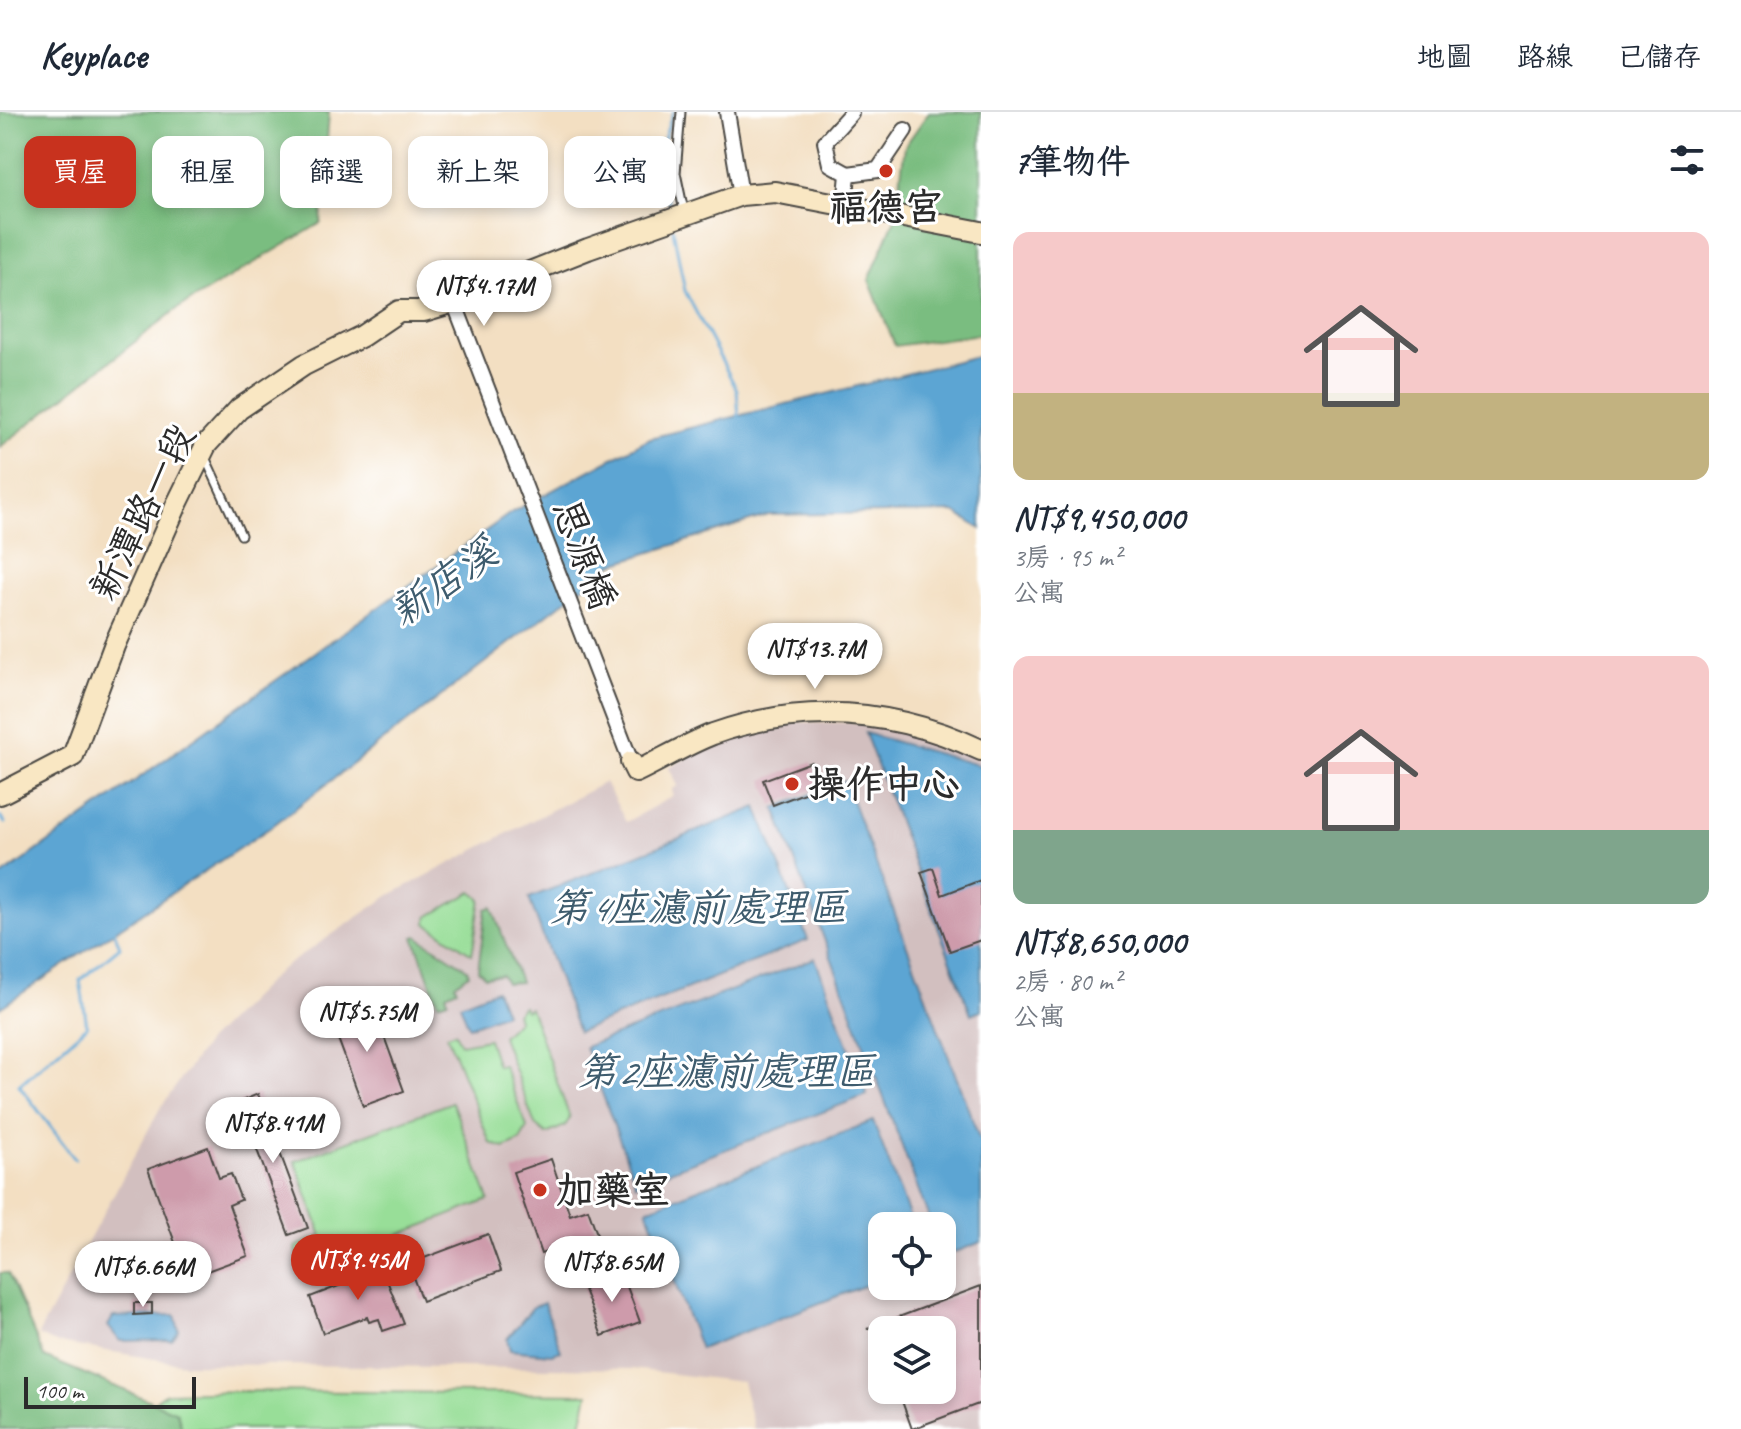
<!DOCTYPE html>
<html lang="zh-TW">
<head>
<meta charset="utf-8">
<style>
  :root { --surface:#fff; --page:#f2f2f3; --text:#1f2937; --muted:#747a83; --line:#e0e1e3; --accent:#c8321e }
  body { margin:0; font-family:Caveat,"LXGW WenKai TC",sans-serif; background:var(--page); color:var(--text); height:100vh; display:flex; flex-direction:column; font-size:30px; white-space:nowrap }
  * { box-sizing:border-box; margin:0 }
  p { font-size:26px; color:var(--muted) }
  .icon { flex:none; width:44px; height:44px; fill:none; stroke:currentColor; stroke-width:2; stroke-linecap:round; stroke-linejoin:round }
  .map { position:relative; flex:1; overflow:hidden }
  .side { display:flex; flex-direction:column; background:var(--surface); width:760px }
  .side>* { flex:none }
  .guide { position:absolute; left:24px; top:24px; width:760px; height:72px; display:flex; gap:16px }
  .controls { position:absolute; left:868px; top:1100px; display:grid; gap:16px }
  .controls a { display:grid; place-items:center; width:88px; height:88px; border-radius:16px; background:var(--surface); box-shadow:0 4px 12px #0003; font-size:40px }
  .scale { position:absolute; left:24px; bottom:20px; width:172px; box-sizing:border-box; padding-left:8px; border:4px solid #2b2b2b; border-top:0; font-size:22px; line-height:28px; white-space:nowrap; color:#2b2b2b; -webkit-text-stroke:6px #fff; paint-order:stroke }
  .price { position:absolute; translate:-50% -68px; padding:0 18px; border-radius:28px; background:#fff; color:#222; font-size:26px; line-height:52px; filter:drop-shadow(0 2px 4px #0008) }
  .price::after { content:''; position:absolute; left:50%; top:48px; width:24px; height:18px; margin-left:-12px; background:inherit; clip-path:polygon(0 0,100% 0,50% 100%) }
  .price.on { background:var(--accent); color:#fff }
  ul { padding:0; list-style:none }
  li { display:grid; align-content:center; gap:16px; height:424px; padding:0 32px }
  li span { display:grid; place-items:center; height:248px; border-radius:16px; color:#555 }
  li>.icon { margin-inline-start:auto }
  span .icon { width:144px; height:144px; fill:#fffc; stroke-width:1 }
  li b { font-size:34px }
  h2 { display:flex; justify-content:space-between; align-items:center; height:96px; padding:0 32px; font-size:34px }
  .pill { padding:0 28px; border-radius:16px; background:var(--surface); box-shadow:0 4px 12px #0003; font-size:28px; line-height:72px }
  .pill.on { background:var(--accent); color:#fff }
  header { display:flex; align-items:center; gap:48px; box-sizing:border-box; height:112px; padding:0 40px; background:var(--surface); border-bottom:2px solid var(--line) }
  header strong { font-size:38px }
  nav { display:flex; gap:44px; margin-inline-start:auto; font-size:28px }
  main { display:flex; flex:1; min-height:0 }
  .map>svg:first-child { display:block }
</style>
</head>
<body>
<header>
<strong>Keyplace</strong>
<nav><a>地圖</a><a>路線</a><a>已儲存</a></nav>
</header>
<main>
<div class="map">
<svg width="981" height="1317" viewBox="0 0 981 1317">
  <rect width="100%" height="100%" fill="#fff"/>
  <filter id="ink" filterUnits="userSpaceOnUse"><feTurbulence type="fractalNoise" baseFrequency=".0125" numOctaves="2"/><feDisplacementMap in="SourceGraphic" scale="16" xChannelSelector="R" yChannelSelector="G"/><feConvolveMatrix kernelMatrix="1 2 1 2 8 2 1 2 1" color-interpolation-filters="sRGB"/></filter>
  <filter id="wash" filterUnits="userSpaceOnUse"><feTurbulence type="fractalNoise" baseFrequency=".006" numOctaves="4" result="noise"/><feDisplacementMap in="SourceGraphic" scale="32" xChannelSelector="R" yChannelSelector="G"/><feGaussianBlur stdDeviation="1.8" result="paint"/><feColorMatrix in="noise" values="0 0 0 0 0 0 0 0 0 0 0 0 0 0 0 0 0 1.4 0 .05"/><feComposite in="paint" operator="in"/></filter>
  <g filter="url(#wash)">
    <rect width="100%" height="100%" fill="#f3dfc2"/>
    <path fill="#d2bfbf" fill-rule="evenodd" d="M792,610L872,611L921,624L981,647V1317H754L742,1270L631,1257L185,1252L53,1230L38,1223L159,998L207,930L280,858L390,783L605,670L626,710L673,684L672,677L678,674L669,656L712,631ZM882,1114H942V1174H882ZM882,1218H942V1278H882Z"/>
    <g fill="#98de98" stroke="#628462" stroke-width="2">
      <polygon points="472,780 481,787 472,842 426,811 428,805"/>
      <polygon points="523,894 525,898 530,896 570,1006 565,1014 546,1022 535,1013 502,924 518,908 516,901"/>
      <polygon points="455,920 461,932 488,927 497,954 503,953 527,1015 520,1029 504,1036 490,1031 447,923"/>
      <polygon points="452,990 489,1088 316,1155 300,1151 295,1135 322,1124 295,1049"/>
      <polygon points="245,1279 588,1282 580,1317 119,1317 166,1281"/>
    </g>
    <g fill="#7abd80" stroke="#527456" stroke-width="2">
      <polygon points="0,0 329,0 321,111 177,197 0,335"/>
      <polygon points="929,0 981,0 981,222 895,234 869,168 895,107 905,34"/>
      <polygon points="492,795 520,870 506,871 502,863 485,865 478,858 486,797"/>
      <polygon points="417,824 467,857 469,862 455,872 457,877 446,882 448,888 438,891 414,825"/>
      <polygon points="0,1161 8,1161 44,1245 177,1300 182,1317 0,1317"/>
    </g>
    <g fill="#5ba5d3" stroke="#43687f" stroke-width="2">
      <polygon points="981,243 981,417 954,400 769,403 613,452 271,715 0,896 0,765 512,400 650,326"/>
      <polygon points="865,621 981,654 981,898 971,902"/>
      <polygon points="845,669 981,1031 981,1130 943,1145 942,1114 932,1114 775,696"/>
      <polygon points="757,695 808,828 578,920 529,786"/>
      <polygon points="815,846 867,983 636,1072 585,935"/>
      <polygon points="496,878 505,901 469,915 460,892"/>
      <polygon points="873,1009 913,1114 882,1114 882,1167 700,1237 647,1097"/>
      <polygon points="544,1191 561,1239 551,1242 510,1238 507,1227 533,1195"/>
      <polygon points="175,1203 179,1219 172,1228 120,1229 108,1214 113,1205"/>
    </g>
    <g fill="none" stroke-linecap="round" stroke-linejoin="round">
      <g stroke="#5ba5d3" stroke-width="3">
        <polyline points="670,101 660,39 673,0"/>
        <polyline points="673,117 685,179 737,278 739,307"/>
        <polyline points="0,705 5,711"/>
        <polyline points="75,1047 19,973 87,914 80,868 120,835 113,816"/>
      </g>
    </g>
    <g id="blocks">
      <g fill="#ce9bab">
        <polygon points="811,650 820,675 773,693 763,668"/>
        <polygon points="933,756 942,783 981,768 981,828 950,839 921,760"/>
        <polygon points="371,889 404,979 363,994 330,905"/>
        <polygon points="258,982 308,1116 289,1123 239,990"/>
        <polygon points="208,1035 219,1066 231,1062 241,1088 229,1093 248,1144 188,1166 148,1057"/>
        <polygon points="551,1047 570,1103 588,1097 597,1122 541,1142 513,1060"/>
        <polygon points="488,1122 501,1159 422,1189 408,1152"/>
        <polygon points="381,1153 404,1212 383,1219 379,1207 369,1210 367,1205 323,1221 310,1185 354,1168 353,1163"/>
        <polygon points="622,1161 640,1210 602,1224 583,1175"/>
        <polygon points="981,1174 981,1291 912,1317 898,1278 942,1278 942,1218 867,1217"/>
        <polygon points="134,1191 152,1191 152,1202 134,1203"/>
      </g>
    </g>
  </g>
  <g filter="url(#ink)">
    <use href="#blocks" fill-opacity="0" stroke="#494642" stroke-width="2"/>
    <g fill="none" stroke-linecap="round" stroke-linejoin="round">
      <defs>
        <g id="lane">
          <polyline points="681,0 676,61 684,99"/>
          <polyline points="204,343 241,423"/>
        </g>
        <g id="street">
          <polyline points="727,0 741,83"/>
          <polyline points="848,62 878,58 905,18"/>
          <polyline points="845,94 848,62 830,52 825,30 851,1"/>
          <polyline points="454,190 631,650"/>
        </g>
        <g id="secondary">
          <path d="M631,650L636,660C661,648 687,632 713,622C804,590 894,597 981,638"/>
          <polyline points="0,682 73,644 114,534 177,392 206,333 239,297 304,253 362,224 399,199 424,199 454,190 588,137 741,83 775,80 981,120"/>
        </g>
      </defs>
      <use href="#lane" stroke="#494642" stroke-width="11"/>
      <use href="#street" stroke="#494642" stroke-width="18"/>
      <use href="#secondary" stroke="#494642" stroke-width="24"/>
      <use href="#lane" stroke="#fff" stroke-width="7"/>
      <use href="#street" stroke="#fff" stroke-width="14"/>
      <use href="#secondary" stroke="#f9e7c3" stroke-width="20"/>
    </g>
  </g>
  <g fill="#c8321e" stroke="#fff" stroke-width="3">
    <circle cx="886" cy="59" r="8"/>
    <circle cx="792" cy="672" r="8"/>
    <circle cx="540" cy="1078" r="8"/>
  </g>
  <g text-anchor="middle" stroke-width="6" stroke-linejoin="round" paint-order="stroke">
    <g font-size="38" font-weight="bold" fill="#2b2b2b" stroke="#fff" text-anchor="start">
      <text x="886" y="108" text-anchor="middle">福德宮</text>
      <text x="808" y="685">操作中心</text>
      <text x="556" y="1091">加藥室</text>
    </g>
    <g font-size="38" fill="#2b2b2b" stroke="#fff">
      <text transform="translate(142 400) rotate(-64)" y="13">新潭路一段</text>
      <text transform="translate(585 442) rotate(69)" y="13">思源橋</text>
    </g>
    <g font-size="40" font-style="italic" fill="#3e5c6e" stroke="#fff">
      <text transform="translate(443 469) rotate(-35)" y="14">新店溪</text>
      <text x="698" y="809">第4座濾前處理區</text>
      <text x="726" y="973">第2座濾前處理區</text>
    </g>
  </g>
</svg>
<div class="controls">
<a><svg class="icon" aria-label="locate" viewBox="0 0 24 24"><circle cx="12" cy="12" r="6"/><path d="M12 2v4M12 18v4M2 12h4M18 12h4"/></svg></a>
<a><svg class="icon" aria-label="layers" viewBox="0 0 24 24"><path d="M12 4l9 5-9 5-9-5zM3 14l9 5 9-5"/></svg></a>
</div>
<div class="scale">100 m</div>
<b class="price" style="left:484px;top:216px">NT$4.17M</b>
<b class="price" style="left:815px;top:579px">NT$13.7M</b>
<b class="price" style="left:367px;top:942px">NT$5.75M</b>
<b class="price" style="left:273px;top:1053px">NT$8.41M</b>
<b class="price on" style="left:358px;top:1190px">NT$9.45M</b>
<b class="price" style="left:612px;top:1192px">NT$8.65M</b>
<b class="price" style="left:143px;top:1197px">NT$6.66M</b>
<div class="guide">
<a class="pill on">買屋</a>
<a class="pill">租屋</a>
<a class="pill">篩選</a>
<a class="pill">新上架</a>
<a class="pill">公寓</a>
</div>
</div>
<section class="side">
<h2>7筆物件<svg class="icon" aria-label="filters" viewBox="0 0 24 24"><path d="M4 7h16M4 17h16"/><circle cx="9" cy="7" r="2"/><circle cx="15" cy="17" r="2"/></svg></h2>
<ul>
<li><span style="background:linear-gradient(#f6c9c9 65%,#c2b280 0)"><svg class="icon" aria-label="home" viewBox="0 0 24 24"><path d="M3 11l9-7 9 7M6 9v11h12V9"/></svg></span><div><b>NT$9,450,000</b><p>3房 · 95 m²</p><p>公寓</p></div></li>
<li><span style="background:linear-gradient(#f6c9c9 70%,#7fa58c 0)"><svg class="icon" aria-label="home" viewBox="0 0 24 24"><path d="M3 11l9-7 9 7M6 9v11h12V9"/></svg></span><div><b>NT$8,650,000</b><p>2房 · 80 m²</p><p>公寓</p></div></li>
</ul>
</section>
</main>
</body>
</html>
